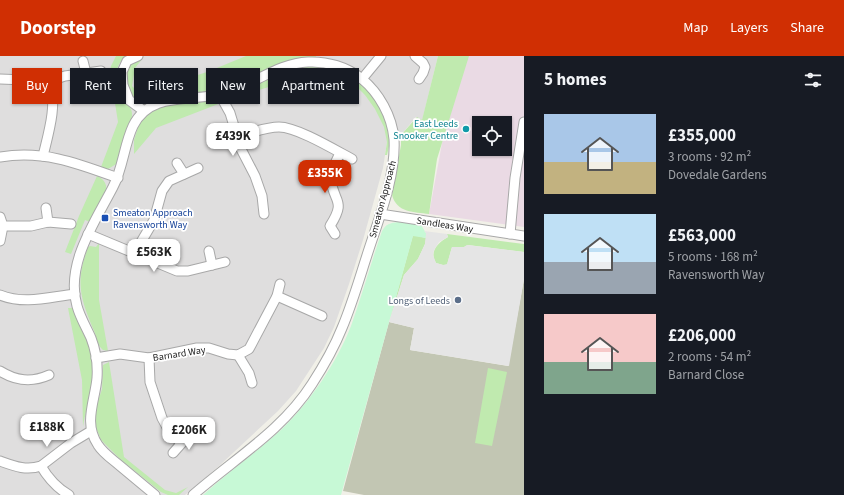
<!DOCTYPE html>
<html lang="en">
<head>
<meta charset="utf-8">
<style>
  :root { --surface:#171b24; --page:#20242c; --text:#f1f3f6; --muted:#9ea1a6; --accent:#d02f03 }
  body { margin:0; font-family:"Source Sans 3",sans-serif; background:var(--page); color:var(--text); height:100vh; display:flex; flex-direction:column; font-size:15px; white-space:nowrap }
  * { box-sizing:border-box; margin:0 }
  p { font-size:13px; color:var(--muted) }
  .icon { flex:none; width:22px; height:22px; fill:none; stroke:currentColor; stroke-width:2; stroke-linecap:round; stroke-linejoin:round }
  .map { position:relative; flex:1; overflow:hidden }
  .sheet { display:flex; flex-direction:column; background:var(--surface); width:320px }
  .sheet>* { flex:none }
  .banner { position:absolute; left:12px; top:12px; width:380px; height:36px; display:flex; gap:8px }
  .controls { position:absolute; left:472px; top:60px; display:grid; gap:8px }
  .controls a { display:grid; place-items:center; width:40px; height:40px; border-radius:0px; background:var(--surface); box-shadow:0 1px 3px #0004; font-size:20px }
  .price { position:absolute; translate:-50% -34px; padding:0 9px; border-radius:8px; background:#fff; color:#222; font-size:13px; line-height:26px; filter:drop-shadow(0 1px 2px #0008) }
  .price::after { content:''; position:absolute; left:50%; top:24px; width:12px; height:9px; margin-left:-6px; background:inherit; clip-path:polygon(0 0,100% 0,50% 100%) }
  .price.active { background:var(--accent); color:#fff }
  ul { padding:0; list-style:none }
  li { display:flex; align-items:center; gap:12px; height:100px; padding:0 20px }
  li span { display:grid; place-items:center; flex:none; width:112px; height:80px; border-radius:0px; color:#555 }
  li>.icon { margin-inline-start:auto }
  span .icon { width:48px; height:48px; fill:#fffc; stroke-width:1 }
  li b { font-size:17px }
  h2 { display:flex; justify-content:space-between; align-items:center; height:48px; padding:0 20px; font-size:17px }
  .tag { padding:0 14px; border-radius:0px; background:var(--surface); box-shadow:0 1px 3px #0004; font-size:14px; line-height:36px }
  .tag.active { background:var(--accent); color:#fff }
  header { display:flex; align-items:center; gap:24px; box-sizing:border-box; height:56px; padding:0 20px; background:var(--accent); color:#fff }
  header strong { font-size:19px }
  nav { display:flex; gap:22px; margin-inline-start:auto; font-size:14px }
  main { display:flex; flex:1; min-height:0 }
  .map>svg:first-child { display:block }
</style>
</head>
<body>
<header>
<strong>Doorstep</strong>
<nav><a>Map</a><a>Layers</a><a>Share</a></nav>
</header>
<main>
<div class="map">
<svg width="524" height="439" viewBox="0 0 524 439">
  <rect width="100%" height="100%" fill="#f1f0e8"/>
  <polygon fill="#dfdede" points="0,0 438,0 422,65 416,61 401,79 387,86 383,112 363,184 349,228 334,271 324,292 296,335 278,355 219,410 185,439 0,439"/>
  <path fill="#eadae4" fill-rule="evenodd" d="M458,0H524V171L429,158ZM479,67H505V93H479Z"/>
  <polygon fill="#c2c6b3" points="524,223 524,439 364,439 343,435 389,266 414,272 410,294 508,310"/>
  <g fill="#c0eaaf">
    <path d="M116,0H126C114,9 113,29 121,41C126,48 133,51 132,60L118,107L108,113L101,111L118,66L110,16L111,10Z"/>
    <path d="M246,0H316V2C284,0 255,23 225,31C217,33 207,35 198,37C182,39 165,36 150,44L145,41C132,52 115,16 134,5C136,3 140,3 143,2L135,12L132,30L135,33H154L207,16Z"/>
    <path d="M438,0H469L437,103L429,158C414,156 397,157 392,139L401,89V79L417,61L422,64Z"/>
    <polygon points="304,9 334,12 350,19 361,27 382,52 387,68 390,86 387,99 385,99 387,86 384,71 375,53 365,39 356,30 342,23 314,17 259,34 248,39 240,44 240,39 242,35 256,29 280,15"/>
    <polygon points="211,43 215,44 221,47 156,72 134,98 134,84 139,68 143,62 158,50"/>
    <path d="M97,120C118,129 98,152 90,166L85,164L71,198L65,196L79,160Z"/>
    <path d="M447,178L524,188V196L468,189L464,191H452L447,209H443L436,207C429,195 438,187 448,181Z"/>
    <polygon points="413,179 426,182 425,188 418,203 404,219 389,266"/>
    <path d="M99,187V244L108,295L103,294C97,289 97,282 94,275C80,241 75,227 88,191L90,190L96,191Z"/>
    <path d="M68,252H74C84,275 95,297 93,323C92,339 85,355 83,371L82,324Z"/>
    <polygon points="109,306 124,401 165,434 176,437 188,431 179,439 168,439 161,436 120,403 101,384 95,369 94,357 102,333 103,309"/>
    <polygon points="488,312 507,316 492,390 475,387"/>
  </g>
  <path fill="#c7f9d6" d="M398,166L421,169L426,177V182L413,180L341,439H203C228,416 257,396 282,373C310,346 337,306 351,270C362,239 371,207 382,175C386,168 390,167 398,166Z"/>
  <polygon fill="#e5e5e5" points="424,175 447,178 448,181 439,186 434,194 433,199 436,207 443,209 447,208 452,191 464,191 467,189 524,196 524,223 509,310 410,294 414,272 389,266 404,219 418,203 425,188 426,177"/>
  <g fill="none" stroke-linecap="round" stroke-linejoin="round">
    <defs>
      <g id="street">
        <polyline points="138,0 127,5 122,16 123,29 129,44 144,55"/>
        <polyline points="415,0 423,7 425,11 423,17 419,23"/>
        <polyline points="83,5 86,17"/>
        <path d="M0,23L50,25C57,50 49,75 43,100"/>
        <polyline points="362,23 381,0"/>
        <polyline points="50,25 65,20 101,15"/>
        <polyline points="220,39 230,57 241,93 255,120 262,140 264,158"/>
        <path d="M237,81C251,77 265,71 279,71C297,71 335,94 352,103"/>
        <path d="M0,101C44,94 77,107 118,122"/>
        <polyline points="177,107 184,118"/>
        <polyline points="46,152 48,166"/>
        <polyline points="380,158 524,180"/>
        <polyline points="0,161 3,170 31,170 48,166 71,168"/>
        <polyline points="88,178 177,215 188,215 225,206"/>
        <path d="M335,178L330,170C347,143 333,147 331,123C331,114 336,105 340,97"/>
        <polyline points="510,178 515,122 524,66"/>
        <polyline points="0,185 3,170"/>
        <polyline points="209,195 212,209"/>
        <polyline points="134,198 154,164 162,135 169,125 198,112"/>
        <path d="M0,239C25,249 49,241 75,238"/>
        <polyline points="277,240 322,260"/>
        <polyline points="238,299 249,317 252,327"/>
        <polyline points="96,302 120,298 149,302 197,292 209,292 228,298 238,299 249,293 277,240 280,228"/>
        <polyline points="149,302 150,326 162,362 169,375 181,387"/>
        <path d="M0,315C16,325 31,327 49,319"/>
        <polyline points="173,397 189,379"/>
        <path d="M0,405C14,410 26,415 41,410L71,387L91,375"/>
        <path d="M41,410C48,422 57,432 69,439"/>
        <path d="M155,439C143,429 131,419 119,409C112,403 103,397 98,389C83,367 95,345 97,322C98,308 96,295 91,282C86,271 80,261 77,250C65,208 95,166 113,131C123,112 124,89 133,70C150,35 191,46 221,38C227,37 232,34 238,32C261,23 282,7 308,6C327,5 347,11 362,23C379,37 392,60 394,83C396,118 381,157 370,190C361,217 353,246 342,272C334,292 323,311 312,328C282,375 234,403 193,439"/>
      </g>
    </defs>
    <use href="#street" stroke="#a8a8a8" stroke-width="11"/>
    <use href="#street" stroke="#fff" stroke-width="9"/>
  </g>
  <circle fill="#0f9aa8" stroke="#fff" stroke-width="1.5" cx="466" cy="73" r="4"/>
  <rect fill="#1a4fb4" stroke="#fff" stroke-width="1.5" x="101" y="158" width="8" height="8" rx="2"/>
  <circle fill="#5c6f8a" stroke="#fff" stroke-width="1.5" cx="458" cy="244" r="4"/>
  <g text-anchor="middle" stroke-width="3.5" stroke-linejoin="round" paint-order="stroke">
    <g font-size="10" fill="#0d838f" stroke="#fff" text-anchor="end">
      <text x="458" y="71">East Leeds<tspan x="458" dy="12">Snooker Centre</tspan></text>
    </g>
    <g font-size="10" fill="#212121" stroke="#fff">
      <text transform="translate(382 143) rotate(-75)" y="4">Smeaton Approach</text>
      <text transform="translate(445 168) rotate(9)" y="4">Sandleas Way</text>
      <text transform="translate(179 297) rotate(-9)" y="4">Barnard Way</text>
    </g>
    <g font-size="10" fill="#164399" stroke="#fff" text-anchor="start">
      <text x="113" y="160">Smeaton Approach<tspan x="113" dy="12">Ravensworth Way</tspan></text>
    </g>
    <g font-size="10" fill="#4e5e75" stroke="#fff" text-anchor="end">
      <text x="450" y="248">Longs of Leeds</text>
    </g>
  </g>
</svg>
<div class="controls">
<a><svg class="icon" aria-label="locate" viewBox="0 0 24 24"><circle cx="12" cy="12" r="6"/><path d="M12 2v4M12 18v4M2 12h4M18 12h4"/></svg></a>
</div>
<b class="price" style="left:233px;top:101px">£439K</b>
<b class="price active" style="left:325px;top:138px">£355K</b>
<b class="price" style="left:154px;top:217px">£563K</b>
<b class="price" style="left:47px;top:392px">£188K</b>
<b class="price" style="left:189px;top:395px">£206K</b>
<div class="banner">
<a class="tag active">Buy</a>
<a class="tag">Rent</a>
<a class="tag">Filters</a>
<a class="tag">New</a>
<a class="tag">Apartment</a>
</div>
</div>
<section class="sheet">
<h2>5 homes<svg class="icon" aria-label="filters" viewBox="0 0 24 24"><path d="M4 7h16M4 17h16"/><circle cx="9" cy="7" r="2"/><circle cx="15" cy="17" r="2"/></svg></h2>
<ul>
<li><span style="background:linear-gradient(#a9c7e8 60%,#c2b280 0)"><svg class="icon" aria-label="home" viewBox="0 0 24 24"><path d="M3 11l9-7 9 7M6 9v11h12V9"/></svg></span><div><b>£355,000</b><p>3 rooms · 92 m²</p><p>Dovedale Gardens</p></div></li>
<li><span style="background:linear-gradient(#bfe0f5 60%,#9aa5b1 0)"><svg class="icon" aria-label="home" viewBox="0 0 24 24"><path d="M3 11l9-7 9 7M6 9v11h12V9"/></svg></span><div><b>£563,000</b><p>5 rooms · 168 m²</p><p>Ravensworth Way</p></div></li>
<li><span style="background:linear-gradient(#f6c9c9 60%,#7fa58c 0)"><svg class="icon" aria-label="home" viewBox="0 0 24 24"><path d="M3 11l9-7 9 7M6 9v11h12V9"/></svg></span><div><b>£206,000</b><p>2 rooms · 54 m²</p><p>Barnard Close</p></div></li>
</ul>
</section>
</main>
</body>
</html>
